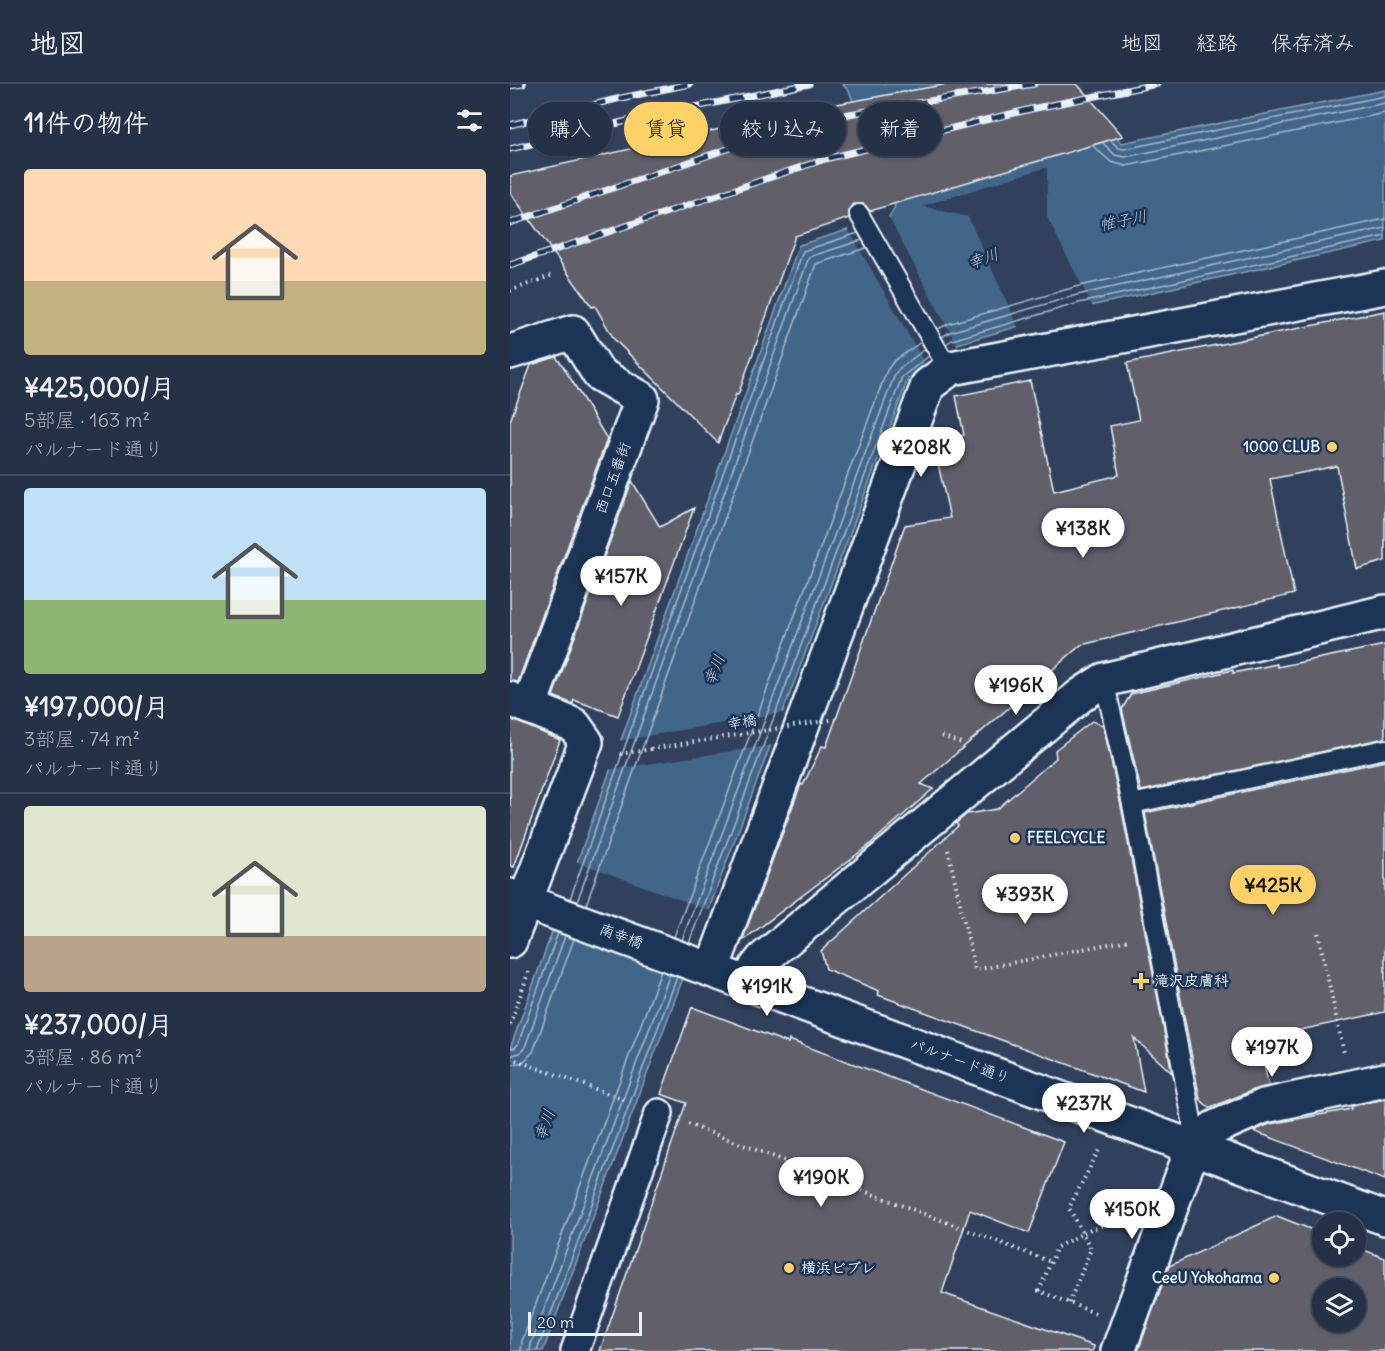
<!DOCTYPE html>
<html lang="ja">
<head>
<meta charset="utf-8">
<style>
  :root { --surface:#253146; --page:#313d51; --text:#f1f3f6; --muted:#a3a9b3; --line:#424c5f; --accent:#ffd166 }
  body { margin:0; font-family:Delius,"Klee One",sans-serif; background:var(--page); color:var(--text); height:100vh; display:flex; flex-direction:column; font-size:22px; white-space:nowrap }
  * { box-sizing:border-box; margin:0 }
  p { font-size:20px; color:var(--muted) }
  .icon { flex:none; width:33px; height:33px; fill:none; stroke:currentColor; stroke-width:2; stroke-linecap:round; stroke-linejoin:round }
  .map { position:relative; flex:1; overflow:hidden }
  .sheet { display:flex; flex-direction:column; background:var(--surface); width:510px }
  .sheet>* { flex:none }
  .hud { position:absolute; left:18px; top:18px; width:570px; height:54px; display:flex; gap:12px }
  .buttons { position:absolute; left:802px; top:1128px; display:grid; gap:12px }
  .buttons a { display:grid; place-items:center; width:54px; height:54px; border-radius:50%; background:var(--surface); box-shadow:0 2px 4px #0004,0 0 0 2px var(--line); font-size:30px }
  .scale { position:absolute; left:18px; bottom:15px; width:114px; box-sizing:border-box; padding-left:6px; border:3px solid #e8f1f8; border-top:0; font-size:16px; line-height:21px; white-space:nowrap; color:#e8f1f8; -webkit-text-stroke:4px #1d3557; paint-order:stroke }
  .price { position:absolute; translate:-50% -51px; padding:0 14px; border-radius:21px; background:#fff; color:#222; font-size:20px; line-height:39px; filter:drop-shadow(0 2px 3px #0008) }
  .price::after { content:''; position:absolute; left:50%; top:36px; width:18px; height:14px; margin-left:-9px; background:inherit; clip-path:polygon(0 0,100% 0,50% 100%) }
  .price.selected { background:var(--accent); color:#111 }
  ul { padding:0; list-style:none }
  li { display:grid; align-content:center; gap:12px; height:318px; padding:0 24px }
  li+li { border-top:2px solid var(--line) }
  li span { display:grid; place-items:center; height:186px; border-radius:6px; color:#555 }
  li>.icon { margin-inline-start:auto }
  span .icon { width:108px; height:108px; fill:#fffc; stroke-width:1 }
  li b { font-size:26px }
  h2 { display:flex; justify-content:space-between; align-items:center; height:72px; padding:0 24px; font-size:26px }
  .chip { padding:0 21px; border-radius:27px; background:var(--surface); box-shadow:0 2px 4px #0004,0 0 0 2px var(--line); font-size:21px; line-height:54px }
  .chip.selected { background:var(--accent); color:#111 }
  header { display:flex; align-items:center; gap:36px; box-sizing:border-box; height:84px; padding:0 30px; background:var(--surface); border-bottom:2px solid var(--line) }
  header strong { font-size:28px }
  nav { display:flex; gap:33px; margin-inline-start:auto; font-size:21px }
  main { display:flex; flex:1; min-height:0 }
  .map>svg:first-child { display:block }
</style>
</head>
<body>
<header>
<strong>地図</strong>
<nav><a>地図</a><a>経路</a><a>保存済み</a></nav>
</header>
<main>
<section class="sheet">
<h2>11件の物件<svg class="icon" aria-label="filters" viewBox="0 0 24 24"><path d="M4 7h16M4 17h16"/><circle cx="9" cy="7" r="2"/><circle cx="15" cy="17" r="2"/></svg></h2>
<ul>
<li><span style="background:linear-gradient(#ffd9b3 60%,#c2b280 0)"><svg class="icon" aria-label="home" viewBox="0 0 24 24"><path d="M3 11l9-7 9 7M6 9v11h12V9"/></svg></span><div><b>¥425,000/月</b><p>5部屋 · 163 m²</p><p>パルナード通り</p></div></li>
<li><span style="background:linear-gradient(#bfe0f5 60%,#8fb573 0)"><svg class="icon" aria-label="home" viewBox="0 0 24 24"><path d="M3 11l9-7 9 7M6 9v11h12V9"/></svg></span><div><b>¥197,000/月</b><p>3部屋 · 74 m²</p><p>パルナード通り</p></div></li>
<li><span style="background:linear-gradient(#dfe7d0 70%,#b9a48a 0)"><svg class="icon" aria-label="home" viewBox="0 0 24 24"><path d="M3 11l9-7 9 7M6 9v11h12V9"/></svg></span><div><b>¥237,000/月</b><p>3部屋 · 86 m²</p><p>パルナード通り</p></div></li>
</ul>
</section>
<div class="map">
<svg width="875" height="1267" viewBox="0 0 875 1267">
  <rect width="100%" height="100%" fill="#31415d"/>
  <filter id="ink" filterUnits="userSpaceOnUse"><feTurbulence type="fractalNoise" baseFrequency=".0167" numOctaves="2"/><feDisplacementMap in="SourceGraphic" scale="12" xChannelSelector="R" yChannelSelector="G"/><feConvolveMatrix kernelMatrix="1 2 1 2 8 2 1 2 1" color-interpolation-filters="sRGB"/></filter>
  <g filter="url(#ink)">
    <polygon fill="#43668a" stroke="#859eb6" stroke-width="1.5" points="332,0 552,0 612,59 875,6 875,157 571,224 444,261 398,295 33,1267 0,1267 0,965 289,161 379,133 385,123 339,7"/>
    <g fill="#31415d">
      <polygon points="537,83 537,133 584,225 509,245 458,133 412,122"/>
      <polygon points="377,130 448,263 417,283 337,143"/>
      <polygon points="276,628 263,661 97,686 108,657"/>
      <polygon points="65,777 201,827 176,895 40,846"/>
    </g>
    <g fill="none" stroke-linecap="round" stroke-linejoin="round">
      <g stroke="#a6b9cc" stroke-width="1.5">
        <polyline points="601,57 609,64 614,65 875,12"/>
        <polyline points="593,59 605,71 615,73 875,19"/>
        <polyline points="583,62 601,78 616,82 875,29"/>
        <polyline points="428,245 438,240 565,203 875,135"/>
        <polyline points="432,253 440,248 567,211 875,144"/>
        <polyline points="436,260 442,256 569,219 875,152"/>
        <polyline points="60,815 293,167 348,149"/>
        <polyline points="67,818 299,173 352,156"/>
        <polyline points="76,821 306,180 356,164"/>
        <polyline points="164,853 377,286 384,277 411,258"/>
        <polyline points="172,856 385,290 390,284 415,265"/>
        <polyline points="179,859 392,293 419,272"/>
        <polyline points="0,964 5,964 8,960 48,849"/>
        <polyline points="0,972 10,969 15,963 55,852"/>
        <polyline points="0,981 13,978 23,968 64,855"/>
        <polyline points="11,1267 12,1257 151,887"/>
        <polyline points="20,1267 21,1260 160,890"/>
        <polyline points="27,1267 167,893"/>
      </g>
    </g>
    <g fill="#605e6a" stroke="#e8f1f8" stroke-width="1.5" fill-rule="evenodd">
      <polygon points="438,0 567,0 613,52 360,127 354,120 344,120 339,125 339,134 285,152 228,311 226,310 208,359 104,255 85,222 82,223 0,108 0,92 299,25"/>
      <polygon points="875,227 875,477 847,485 827,382 760,395 784,510 571,561 411,700 423,705 358,762 232,857 291,700 293,701 312,662 316,663 395,441 440,434 423,357 454,351 446,312 520,297 544,407 609,391 600,342 629,336 617,279"/>
      <polygon points="46,273 53,282 97,355 8,598 0,597 0,337 21,281"/>
      <polygon points="122,397 150,443 184,424 108,632 64,616 63,620 43,612"/>
      <polygon points="875,561 875,654 631,707 612,625 621,610 723,586 723,589 767,580 767,583"/>
      <polygon points="0,635 50,656 4,783 0,782"/>
      <polygon points="582,637 593,641 611,722 662,989 624,954 634,1008 368,911 369,907 316,885 311,867 448,742 446,739 457,730 487,725 546,674 545,666"/>
      <polygon points="875,677 875,928 748,955 759,1002 746,1005 699,1024 690,1015 635,729"/>
      <polygon points="182,923 278,959 279,956 554,1058 519,1149 460,1126 432,1209 584,1262 583,1267 90,1267 176,1019 151,1010"/>
      <polygon points="875,1015 875,1096 743,1047 760,1040 841,1025 842,1022"/>
      <path d="M767,1132L813,1150V1172H846V1163L875,1174V1267H628L659,1182ZM813,1204H846V1238H813Z"/>
    </g>
    <g fill="none" stroke-linecap="round" stroke-linejoin="round">
      <defs>
        <g id="service">
          <polyline points="349,130 431,272 441,284"/>
          <polyline points="594,596 622,720 682,1036 683,1063"/>
          <polyline points="622,720 875,665"/>
        </g>
        <polyline id="pedestrian" points="65,1267 149,1029"/>
        <g id="minor">
          <polyline points="0,268 63,248 89,290 132,315 19,623"/>
          <polyline points="0,615 64,641 76,658 0,857"/>
          <polyline points="0,812 875,1134"/>
          <polyline points="202,885 418,301 441,284 875,203"/>
          <polyline points="240,900 246,884 253,875 571,611 594,596 875,528"/>
          <polyline points="608,1267 683,1063 704,1044 754,1022 875,996"/>
        </g>
      </defs>
      <use href="#service" stroke="#e8f1f8" stroke-width="22"/>
      <use href="#pedestrian" stroke="#e8f1f8" stroke-width="32"/>
      <use href="#minor" stroke="#e8f1f8" stroke-width="38"/>
      <g stroke="#e8f1f8" stroke-width="4" stroke-dasharray="1.5 4.5" stroke-linecap="butt">
        <polyline points="0,207 43,191"/>
        <polyline points="432,652 454,660"/>
        <polyline points="110,670 141,665"/>
        <polyline points="438,766 465,886 619,856"/>
        <polyline points="808,849 834,969"/>
        <polyline points="0,940 19,887"/>
        <polyline points="0,974 118,1017"/>
        <polyline points="178,1040 541,1178"/>
        <polyline points="559,1219 581,1165 559,1124 589,1066"/>
        <polyline points="585,1229 529,1207 547,1163 581,1145 618,1135"/>
      </g>
      <use href="#service" stroke="#1d3557" stroke-width="18"/>
      <use href="#pedestrian" stroke="#1d3557" stroke-width="27"/>
      <use href="#minor" stroke="#1d3557" stroke-width="33"/>
      <defs>
        <g id="rail">
          <polyline points="0,2 13,0"/>
          <polyline points="0,41 111,14 180,0"/>
          <polyline points="0,65 121,36 299,0"/>
          <polyline points="0,139 273,46 339,30 524,0"/>
          <polyline points="0,181 315,75 521,25 647,0"/>
        </g>
      </defs>
      <use href="#rail" stroke="#e8f1f8" stroke-width="7"/>
      <use href="#rail" stroke="#1d3557" stroke-width="4.5" stroke-dasharray="14" stroke-linecap="butt"/>
      <polyline stroke="#e8f1f8" stroke-width="4" stroke-dasharray="1.5 4.5" stroke-linecap="butt" points="141,665 327,635"/>
    </g>
  </g>
  <g fill="#ffd166" stroke="#1d3557" stroke-width="2">
    <circle cx="822" cy="363" r="6"/>
    <circle cx="505" cy="754" r="6"/>
    <path d="M628 888h6v6h6v6h-6v6h-6v-6h-6v-6h6z"/>
    <circle cx="279" cy="1184" r="6"/>
    <circle cx="764" cy="1194" r="6"/>
  </g>
  <g text-anchor="middle" stroke-width="5" stroke-linejoin="round" paint-order="stroke">
    <g font-size="15" font-weight="bold" fill="#e8f1f8" stroke="#1d3557" text-anchor="start">
      <text x="810" y="368" text-anchor="end">1000 CLUB</text>
      <text x="517" y="759">FEELCYCLE</text>
      <text x="644" y="902">滝沢皮膚科</text>
      <text x="291" y="1189">横浜ビブレ</text>
      <text x="752" y="1199" text-anchor="end">CeeU Yokohama</text>
    </g>
    <g font-size="15" fill="#e8f1f8" stroke="#1d3557">
      <text transform="translate(103 394) rotate(-70)" y="5">西口五番街</text>
      <text transform="translate(232 638) rotate(-9)" y="5">幸橋</text>
      <text transform="translate(111 852) rotate(20)" y="5">南幸橋</text>
      <text transform="translate(450 977) rotate(20)" y="5">パルナード通り</text>
    </g>
    <g font-size="16" font-style="italic" fill="#aec0d2" stroke="#1d3557">
      <text transform="translate(613 136) rotate(-11)" y="6">帷子川</text>
      <text transform="translate(473 174) rotate(-20)" y="6">幸川</text>
      <text transform="translate(204 586) rotate(-69)" y="6">幸川</text>
      <text transform="translate(34 1041) rotate(-70)" y="6">幸川</text>
    </g>
  </g>
</svg>
<div class="buttons">
<a><svg class="icon" aria-label="locate" viewBox="0 0 24 24"><circle cx="12" cy="12" r="6"/><path d="M12 2v4M12 18v4M2 12h4M18 12h4"/></svg></a>
<a><svg class="icon" aria-label="layers" viewBox="0 0 24 24"><path d="M12 4l9 5-9 5-9-5zM3 14l9 5 9-5"/></svg></a>
</div>
<div class="scale">20 m</div>
<b class="price" style="left:411px;top:394px">¥208K</b>
<b class="price" style="left:573px;top:475px">¥138K</b>
<b class="price" style="left:111px;top:523px">¥157K</b>
<b class="price" style="left:506px;top:632px">¥196K</b>
<b class="price selected" style="left:763px;top:832px">¥425K</b>
<b class="price" style="left:515px;top:841px">¥393K</b>
<b class="price" style="left:257px;top:933px">¥191K</b>
<b class="price" style="left:762px;top:994px">¥197K</b>
<b class="price" style="left:574px;top:1050px">¥237K</b>
<b class="price" style="left:311px;top:1124px">¥190K</b>
<b class="price" style="left:622px;top:1156px">¥150K</b>
<div class="hud">
<a class="chip">購入</a>
<a class="chip selected">賃貸</a>
<a class="chip">絞り込み</a>
<a class="chip">新着</a>
</div>
</div>
</main>
</body>
</html>
